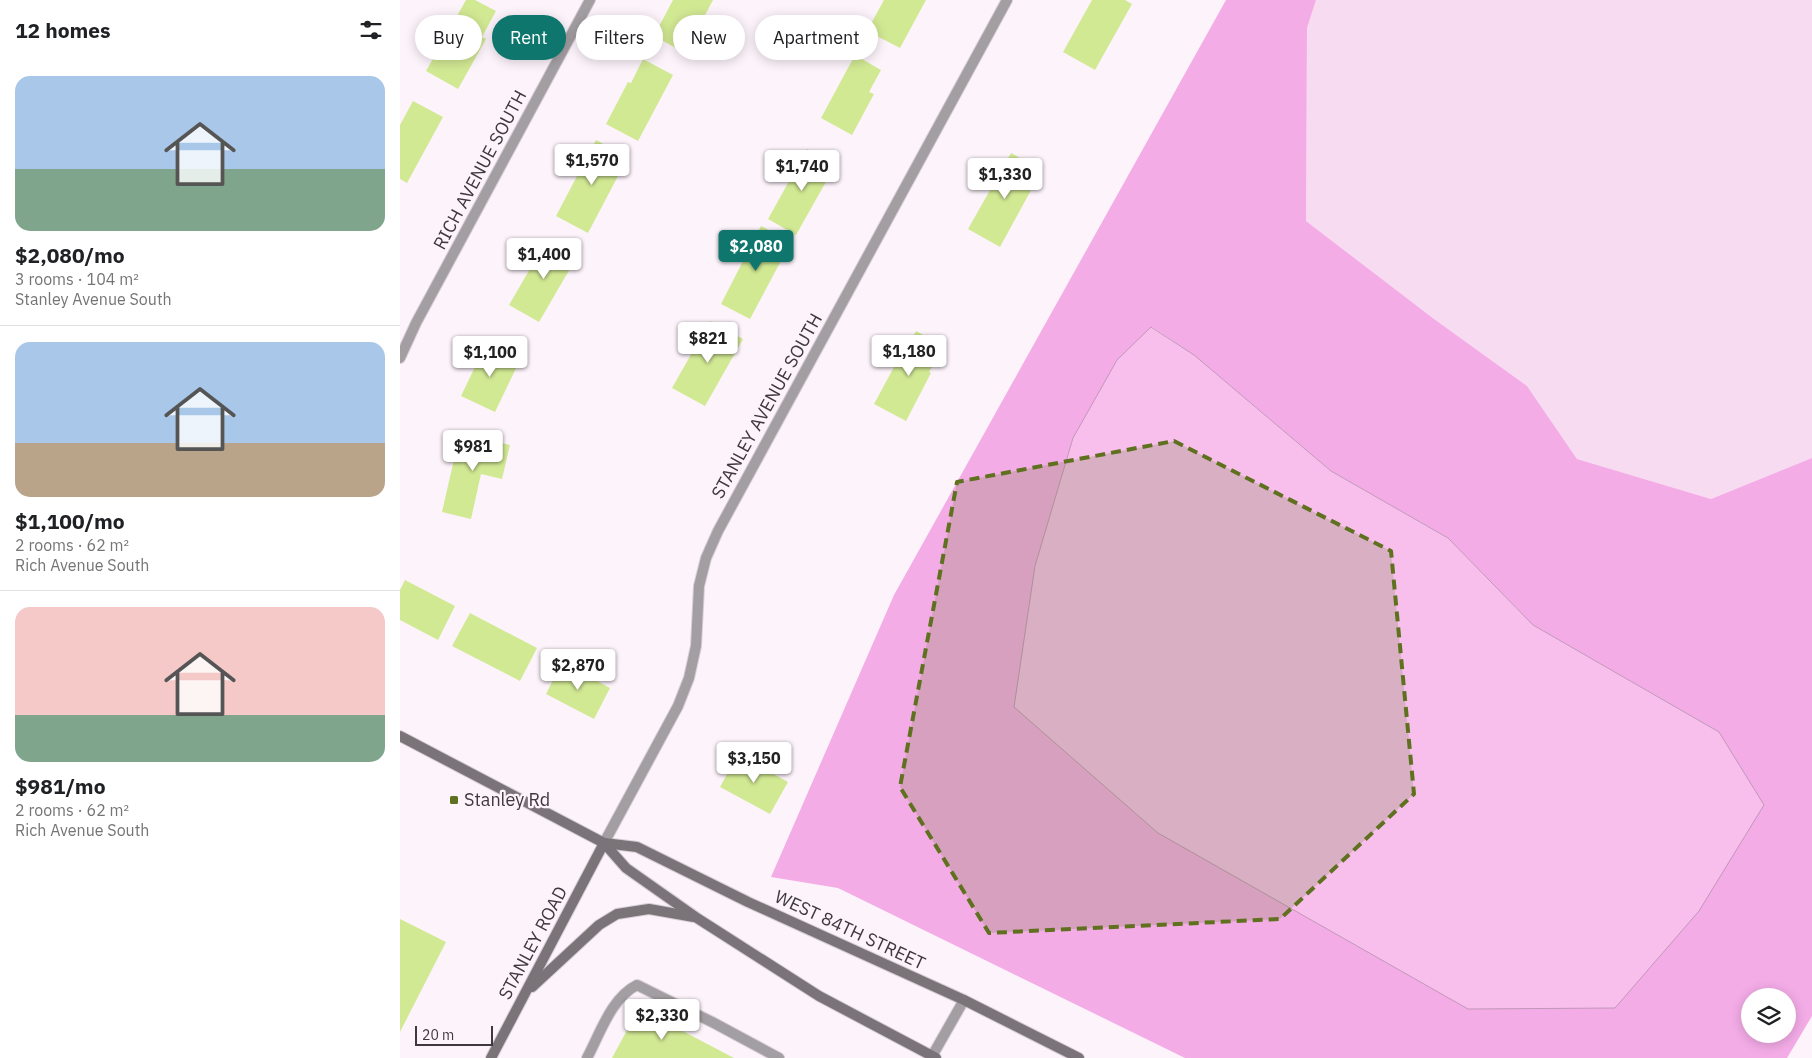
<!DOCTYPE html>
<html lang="en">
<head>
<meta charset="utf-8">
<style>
  :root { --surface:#fff; --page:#f6f6f6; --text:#202124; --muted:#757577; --line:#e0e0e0; --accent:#0f766e }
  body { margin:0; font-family:"IBM Plex Sans",sans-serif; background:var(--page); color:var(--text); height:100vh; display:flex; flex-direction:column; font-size:19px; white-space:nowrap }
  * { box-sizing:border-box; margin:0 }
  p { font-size:16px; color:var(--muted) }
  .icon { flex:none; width:28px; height:28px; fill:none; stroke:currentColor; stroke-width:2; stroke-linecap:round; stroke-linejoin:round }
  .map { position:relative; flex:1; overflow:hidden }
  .side { display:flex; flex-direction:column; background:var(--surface); width:400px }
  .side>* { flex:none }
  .guide { position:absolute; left:15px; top:15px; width:475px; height:45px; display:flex; gap:10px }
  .controls { position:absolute; left:1341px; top:988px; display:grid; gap:10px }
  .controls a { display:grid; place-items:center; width:55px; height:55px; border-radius:50%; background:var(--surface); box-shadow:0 2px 12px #0003; font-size:25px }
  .scale { position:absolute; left:15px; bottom:12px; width:78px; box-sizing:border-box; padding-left:5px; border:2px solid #3d393c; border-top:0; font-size:14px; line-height:18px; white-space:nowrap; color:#3d393c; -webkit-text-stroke:4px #fdf3fb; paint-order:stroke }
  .price { position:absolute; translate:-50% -42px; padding:0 11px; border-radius:5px; background:#fff; color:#222; font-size:16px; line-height:32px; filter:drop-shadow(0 1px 2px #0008) }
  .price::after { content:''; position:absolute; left:50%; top:30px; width:15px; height:11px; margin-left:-8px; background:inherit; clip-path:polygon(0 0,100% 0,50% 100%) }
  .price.active { background:var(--accent); color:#fff }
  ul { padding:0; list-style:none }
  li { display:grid; align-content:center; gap:10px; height:265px; padding:0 15px }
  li+li { border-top:1px solid var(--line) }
  li span { display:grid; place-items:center; height:155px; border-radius:15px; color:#555 }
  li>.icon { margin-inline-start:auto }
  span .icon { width:90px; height:90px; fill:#fffc; stroke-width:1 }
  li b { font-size:21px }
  h2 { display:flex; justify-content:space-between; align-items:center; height:60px; padding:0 15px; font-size:21px }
  .pill { padding:0 18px; border-radius:22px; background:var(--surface); box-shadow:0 2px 12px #0003; font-size:18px; line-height:45px }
  .pill.active { background:var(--accent); color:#fff }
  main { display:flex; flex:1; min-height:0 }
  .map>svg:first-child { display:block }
</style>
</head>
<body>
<main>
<section class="side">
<h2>12 homes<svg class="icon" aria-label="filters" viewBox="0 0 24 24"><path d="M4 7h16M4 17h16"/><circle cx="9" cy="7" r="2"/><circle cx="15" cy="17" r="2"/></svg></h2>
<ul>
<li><span style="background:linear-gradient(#a9c7e8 60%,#7fa58c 0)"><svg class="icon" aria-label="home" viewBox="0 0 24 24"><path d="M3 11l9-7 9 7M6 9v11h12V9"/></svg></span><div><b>$2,080/mo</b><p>3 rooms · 104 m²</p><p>Stanley Avenue South</p></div></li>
<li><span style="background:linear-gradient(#a9c7e8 65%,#b9a48a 0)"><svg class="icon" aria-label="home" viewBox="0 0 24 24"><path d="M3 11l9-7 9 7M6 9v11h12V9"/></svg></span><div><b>$1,100/mo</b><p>2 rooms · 62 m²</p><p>Rich Avenue South</p></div></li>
<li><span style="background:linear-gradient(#f6c9c9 70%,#7fa58c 0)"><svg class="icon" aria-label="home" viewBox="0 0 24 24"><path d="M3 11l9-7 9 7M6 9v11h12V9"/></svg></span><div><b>$981/mo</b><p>2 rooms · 62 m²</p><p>Rich Avenue South</p></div></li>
</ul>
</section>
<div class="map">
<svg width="1412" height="1058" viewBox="0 0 1412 1058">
  <rect width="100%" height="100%" fill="#fdf3fb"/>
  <polygon fill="#f7dbf1" points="916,0 1412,0 1412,458 1311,499 1177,459 1127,386 1034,319 906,221 907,28"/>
  <path fill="#f4ace7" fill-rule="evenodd" d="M826,0H916L907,28L906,221L1034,319L1127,386L1177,459L1311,499L1412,458V1016L1387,1058H785L438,888L371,877L494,595ZM752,327L794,355L931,471L1048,538L1133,625L1319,732L936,933L758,833L615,707L635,566L673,438ZM1350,996H1388V1034H1350Z"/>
  <polygon fill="#f8bfed" stroke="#c097b8" points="751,327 794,355 931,471 1048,538 1133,625 1319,732 1364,805 1299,911 1215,1008 1068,1009 758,833 614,707 635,566 673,438 717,360"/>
  <g fill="#d2e994">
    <polygon points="66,0 75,0 96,11 82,37 86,39 58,89 26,71"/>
    <polygon points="273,0 313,0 285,53 254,36"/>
    <polygon points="484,0 526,0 500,48 467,31"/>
    <polygon points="692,0 725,0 732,4 695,70 663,52"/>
    <polygon points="455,55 481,70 469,92 474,94 452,135 421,118"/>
    <polygon points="243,59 273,75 238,141 206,124 228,82 231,83"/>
    <polygon points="13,101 43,117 7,183 0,179 0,125"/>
    <polygon points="196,140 228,157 188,233 156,216"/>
    <polygon points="407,149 436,164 396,235 368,219"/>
    <polygon points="611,153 642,170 600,247 568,229"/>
    <polygon points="361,226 391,242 350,319 321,304"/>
    <polygon points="148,238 178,255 139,322 109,305"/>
    <polygon points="310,321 343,339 305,406 272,388"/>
    <polygon points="516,331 544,346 529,372 531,373 506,421 474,404 500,356 502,357"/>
    <polygon points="86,344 120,360 95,412 61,396"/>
    <polygon points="60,433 110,445 102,479 81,474 71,519 42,512"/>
    <polygon points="5,580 55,606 38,640 0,620 0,590"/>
    <polygon points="70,613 137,648 120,681 52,646"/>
    <polygon points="162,662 210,688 194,719 146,694"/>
    <polygon points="338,754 388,782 370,814 320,787"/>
    <polygon points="0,919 46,942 0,1032"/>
    <polygon points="239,1008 334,1058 212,1058"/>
  </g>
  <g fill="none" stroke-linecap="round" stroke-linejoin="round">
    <defs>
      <g id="lane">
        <path d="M187,1058C200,1034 211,998 237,985L314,1023L379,1058"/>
        <polyline points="531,1058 564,1000"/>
      </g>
      <g id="street">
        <polyline points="0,358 16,323 190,0"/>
        <polyline points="204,843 278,706 289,678 296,646 299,586 306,558 318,531 607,0"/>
      </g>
      <g id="secondary">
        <polyline points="0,736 204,843 226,868 297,918 419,996 536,1058"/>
        <polyline points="204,843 237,847 348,902 564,1000 679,1058"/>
        <polyline points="132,987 199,925 217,914 249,909 294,917"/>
        <polyline points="91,1058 204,843"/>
      </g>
    </defs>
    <use href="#lane" stroke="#d7ced5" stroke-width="12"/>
    <use href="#street" stroke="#d7ced5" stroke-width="12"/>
    <use href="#secondary" stroke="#d7ced5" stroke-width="12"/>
    <use href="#lane" stroke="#a29ea1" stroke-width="10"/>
    <use href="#street" stroke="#a29ea1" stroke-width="10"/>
    <use href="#secondary" stroke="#7a7479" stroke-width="10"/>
  </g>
  <path fill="#5f711f" fill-opacity="0.2" stroke="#5f711f" stroke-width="4" stroke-dasharray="10 6" stroke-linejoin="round" d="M774,441L991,551L1014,794L880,919L589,933L500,787L557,482Z"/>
  <rect fill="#5f711f" stroke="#fdf3fb" stroke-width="2" x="49" y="795" width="10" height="10" rx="2.5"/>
  <g text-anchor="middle" stroke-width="4.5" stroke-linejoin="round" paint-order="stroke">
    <g font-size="18" fill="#3d393c" stroke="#fdf3fb">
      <text transform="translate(80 170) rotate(-62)" y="6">RICH AVENUE SOUTH</text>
      <text transform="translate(367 406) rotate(-61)" y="6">STANLEY AVENUE SOUTH</text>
      <text transform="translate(450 930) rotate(25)" y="6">WEST 84TH STREET</text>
      <text transform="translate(133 943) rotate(-62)" y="6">STANLEY ROAD</text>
    </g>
    <g font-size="18" fill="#3d393c" stroke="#fdf3fb" text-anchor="start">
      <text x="64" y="806">Stanley Rd</text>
    </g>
  </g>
</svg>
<div class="controls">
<a><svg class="icon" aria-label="layers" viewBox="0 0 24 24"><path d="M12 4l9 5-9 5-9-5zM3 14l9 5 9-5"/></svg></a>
</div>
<div class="scale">20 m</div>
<b class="price" style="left:192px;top:186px">$1,570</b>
<b class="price" style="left:402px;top:192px">$1,740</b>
<b class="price" style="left:605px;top:200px">$1,330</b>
<b class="price active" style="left:356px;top:272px">$2,080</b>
<b class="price" style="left:144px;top:280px">$1,400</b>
<b class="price" style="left:308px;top:364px">$821</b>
<b class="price" style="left:509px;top:377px">$1,180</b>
<b class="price" style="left:90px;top:378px">$1,100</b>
<b class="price" style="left:73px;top:472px">$981</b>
<b class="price" style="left:178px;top:691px">$2,870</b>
<b class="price" style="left:354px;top:784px">$3,150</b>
<b class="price" style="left:262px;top:1041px">$2,330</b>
<div class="guide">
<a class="pill">Buy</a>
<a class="pill active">Rent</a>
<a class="pill">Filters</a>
<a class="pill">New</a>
<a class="pill">Apartment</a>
</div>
</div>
</main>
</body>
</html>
